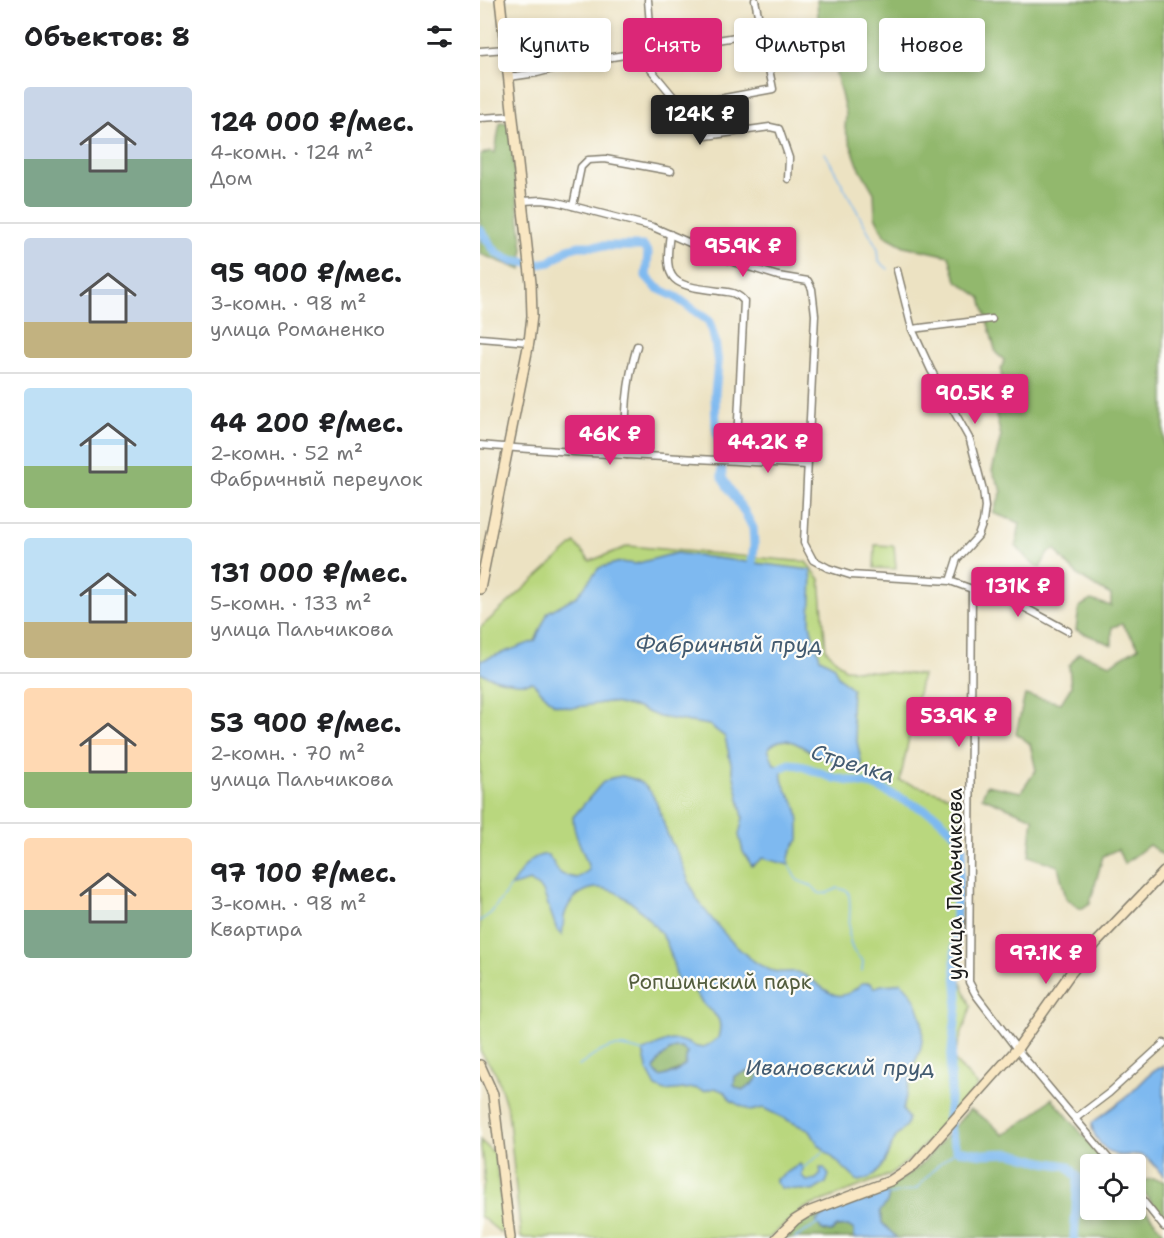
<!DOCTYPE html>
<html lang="ru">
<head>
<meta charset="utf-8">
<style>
  :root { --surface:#fff; --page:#f6f6f6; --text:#202124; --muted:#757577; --line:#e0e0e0; --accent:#db2777 }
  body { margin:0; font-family:"Shantell Sans",sans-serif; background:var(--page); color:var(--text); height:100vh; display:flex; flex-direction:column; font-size:22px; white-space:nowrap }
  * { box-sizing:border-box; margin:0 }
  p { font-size:20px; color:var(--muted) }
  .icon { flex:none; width:33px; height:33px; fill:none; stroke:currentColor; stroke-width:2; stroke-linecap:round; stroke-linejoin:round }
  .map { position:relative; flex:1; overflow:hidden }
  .drawer { display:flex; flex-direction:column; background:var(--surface); width:480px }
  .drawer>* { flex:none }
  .banner { position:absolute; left:18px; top:18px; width:570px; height:54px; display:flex; gap:12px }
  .controls { position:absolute; left:600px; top:1154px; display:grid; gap:12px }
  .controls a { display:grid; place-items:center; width:66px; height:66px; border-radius:6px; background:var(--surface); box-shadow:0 3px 9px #0003; font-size:30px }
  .price { position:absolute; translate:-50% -51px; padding:0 14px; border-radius:6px; background:var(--accent); color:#fff; font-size:20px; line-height:39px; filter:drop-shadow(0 2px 3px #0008) }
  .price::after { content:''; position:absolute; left:50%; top:36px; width:18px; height:14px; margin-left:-9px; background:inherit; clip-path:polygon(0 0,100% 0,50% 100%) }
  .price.on { background:#222; color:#fff }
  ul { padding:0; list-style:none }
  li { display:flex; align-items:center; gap:18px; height:150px; padding:0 24px }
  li+li { border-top:2px solid var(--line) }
  li span { display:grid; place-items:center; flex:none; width:168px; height:120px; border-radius:6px; color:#555 }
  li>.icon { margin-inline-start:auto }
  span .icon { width:72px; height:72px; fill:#fffc; stroke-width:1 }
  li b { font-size:26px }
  h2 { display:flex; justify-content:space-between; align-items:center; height:72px; padding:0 24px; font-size:26px }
  .pill { padding:0 21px; border-radius:6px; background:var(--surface); box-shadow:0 3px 9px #0003; font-size:21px; line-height:54px }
  .pill.on { background:var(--accent); color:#fff }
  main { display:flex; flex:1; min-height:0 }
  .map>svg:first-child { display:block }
</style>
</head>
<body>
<main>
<section class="drawer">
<h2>Объектов: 8<svg class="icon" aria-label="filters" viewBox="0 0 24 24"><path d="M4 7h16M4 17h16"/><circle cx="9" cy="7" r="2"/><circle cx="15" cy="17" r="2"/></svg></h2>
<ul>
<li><span style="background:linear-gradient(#c9d6e8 60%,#7fa58c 0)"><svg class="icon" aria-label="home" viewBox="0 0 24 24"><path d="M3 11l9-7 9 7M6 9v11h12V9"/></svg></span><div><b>124 000 ₽/мес.</b><p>4-комн. · 124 m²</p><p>Дом</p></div></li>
<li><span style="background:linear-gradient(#c9d6e8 70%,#c2b280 0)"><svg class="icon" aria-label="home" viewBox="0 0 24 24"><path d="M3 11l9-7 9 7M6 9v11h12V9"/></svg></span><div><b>95 900 ₽/мес.</b><p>3-комн. · 98 m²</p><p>улица Романенко</p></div></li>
<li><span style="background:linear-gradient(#bfe0f5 65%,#8fb573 0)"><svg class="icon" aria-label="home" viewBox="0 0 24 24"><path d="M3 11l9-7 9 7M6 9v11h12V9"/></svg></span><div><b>44 200 ₽/мес.</b><p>2-комн. · 52 m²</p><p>Фабричный переулок</p></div></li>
<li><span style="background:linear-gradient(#bfe0f5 70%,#c2b280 0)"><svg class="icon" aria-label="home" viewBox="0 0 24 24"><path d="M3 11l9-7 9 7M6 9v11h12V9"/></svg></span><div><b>131 000 ₽/мес.</b><p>5-комн. · 133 m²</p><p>улица Пальчикова</p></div></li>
<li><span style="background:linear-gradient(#ffd9b3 70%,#8fb573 0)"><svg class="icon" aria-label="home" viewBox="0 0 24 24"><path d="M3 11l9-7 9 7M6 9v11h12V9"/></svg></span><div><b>53 900 ₽/мес.</b><p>2-комн. · 70 m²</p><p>улица Пальчикова</p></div></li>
<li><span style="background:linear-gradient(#ffd9b3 60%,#7fa58c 0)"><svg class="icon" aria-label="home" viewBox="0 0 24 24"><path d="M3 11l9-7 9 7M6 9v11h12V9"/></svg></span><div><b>97 100 ₽/мес.</b><p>3-комн. · 98 m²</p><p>Квартира</p></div></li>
</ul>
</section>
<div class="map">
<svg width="684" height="1238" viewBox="0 0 684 1238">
  <rect width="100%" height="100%" fill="#fdfcf7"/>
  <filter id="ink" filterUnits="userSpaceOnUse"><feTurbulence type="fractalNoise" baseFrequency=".0167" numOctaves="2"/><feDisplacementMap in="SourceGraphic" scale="12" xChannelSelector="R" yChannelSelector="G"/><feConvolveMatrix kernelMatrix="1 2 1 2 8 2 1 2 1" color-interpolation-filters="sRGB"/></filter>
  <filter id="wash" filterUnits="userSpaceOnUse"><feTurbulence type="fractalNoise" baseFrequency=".008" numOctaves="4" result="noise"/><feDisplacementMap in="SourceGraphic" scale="24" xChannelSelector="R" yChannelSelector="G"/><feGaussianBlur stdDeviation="1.35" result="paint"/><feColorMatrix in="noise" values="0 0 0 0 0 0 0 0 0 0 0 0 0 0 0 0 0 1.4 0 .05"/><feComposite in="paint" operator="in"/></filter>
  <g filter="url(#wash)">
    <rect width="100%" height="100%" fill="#ece2c2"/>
    <g fill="#b9d77e" stroke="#6a7a4d" stroke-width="1.5">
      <polygon points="95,543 110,561 149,546 326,562 340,579 346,650 365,669 442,675 420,781 480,799 480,979 491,1007 473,1059 498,1086 435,1155 411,1174 322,1209 289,1238 41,1238 28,1111 16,1073 0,1051 0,628"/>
      <polygon points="395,545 414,546 416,569 394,568"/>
      <polygon points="0,1140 15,1154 24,1227 21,1233 0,1216 0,1196 4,1184 4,1173"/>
    </g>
    <g fill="#92b86d" stroke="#576a44" stroke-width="1.5">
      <path d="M337,0H684V856L669,845L644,864L638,849L623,856L610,903L601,909L586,898L578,866L549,856L553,818L502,797L507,785L541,792L556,770L550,744L536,733L545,695L581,703L591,687L589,666L599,653L631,664L659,647L642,624L632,627V645L596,630L599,607L611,600L631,606V595C603,580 594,575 575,549L568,553L560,568L549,561L536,546L540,523L513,513L522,491L512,471L521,436L516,415L524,405L521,370L524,360L516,353L501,298L476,280L469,256L424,246L404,235L395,216L394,193L378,165L365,129L366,114L356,74L355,48H346L339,34Z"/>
      <polygon points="20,122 29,123 43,249 42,270 0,254 0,155 10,151 15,153"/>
      <path d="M195,1048H202L207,1053L205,1065L195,1072L180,1077L174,1070C177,1060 186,1052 195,1048Z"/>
      <path d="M283,1065C280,1077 274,1085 263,1090L257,1088L254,1085L255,1076Z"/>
      <polygon points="572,1098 627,1164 610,1164 610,1209 656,1209 656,1198 684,1233 684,1238 417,1238 402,1223 400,1211 407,1203 409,1195 405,1193 340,1217 338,1224 343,1231 351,1232 357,1227 368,1226 374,1230 374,1238 306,1238 319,1224 416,1183 439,1167 490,1109 511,1123 523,1135 551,1117"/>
      <polygon points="674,1179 684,1181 684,1218 661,1189 661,1184 666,1180"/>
    </g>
    <g fill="#7eb9f0" stroke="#4d6a86" stroke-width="1.5" fill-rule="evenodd">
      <path d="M196,553L331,570C333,587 330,603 330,620C330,632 337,646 340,658L353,665L358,676L372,689L371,713L382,765C369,762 351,762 339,756C320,748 306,729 288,749L294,764L303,766C298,784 309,792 316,806C320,815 319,830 319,840C312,848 308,854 309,865L283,858L272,866L263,852L259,835L263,817L245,737L229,725L179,717L158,708L128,702L92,708L74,704L52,682C38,686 14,679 0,673V661L55,641L68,612L97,596L119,568L140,562L155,564Z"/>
      <path d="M142,776C176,782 177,805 187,833C191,843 197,851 201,861C206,873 209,884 215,895C223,909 241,930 252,942C263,953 281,970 298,972C307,973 316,969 324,975C347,988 356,1009 382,983H391L394,988C404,982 412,987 421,982C440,999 447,1026 440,1051C438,1057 434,1062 433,1068C429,1082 426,1096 423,1110L428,1118C427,1128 422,1129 416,1137C405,1155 404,1179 378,1181L338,1144L330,1131L283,1108L271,1111L251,1101L245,1092L235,1088L224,1091L214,1088L185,1091L176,1087L168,1072L163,1051C174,1048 183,1040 194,1040C216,1040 214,1058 238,1038C245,1014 231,1015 221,1001C217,996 217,993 212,989H207L198,984C194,968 191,948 182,935C165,913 132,876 103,892C93,897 86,907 84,918C83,924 83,930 82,936L77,930L63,891L50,881L30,887C40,873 50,853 68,855C81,871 72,874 97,878L109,870C105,851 93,837 93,817L122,783L131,778ZM195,1048H202L207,1053L205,1065L195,1073L180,1077L174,1070C177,1060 186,1052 195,1048ZM282,1066C280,1077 274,1085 263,1090L257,1088L254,1085L255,1076Z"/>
      <path d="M684,1066V1177C678,1170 670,1157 660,1155C653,1153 644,1157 636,1155C625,1152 611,1135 612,1123L650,1094L673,1071Z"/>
      <polygon points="320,1164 323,1168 322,1176 327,1181 336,1179 341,1174 340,1168 344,1168 349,1175 346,1183 333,1191 301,1188 295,1180"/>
      <polygon points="405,1193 409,1195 407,1203 400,1211 402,1223 417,1238 374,1238 374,1230 368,1226 357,1227 351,1232 342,1230 336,1221 347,1214"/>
    </g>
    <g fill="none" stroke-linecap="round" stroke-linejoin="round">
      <g stroke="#7eb9f0" stroke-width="1.5">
        <polyline points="345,153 398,249 399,261 408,269"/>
        <path d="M309,865C318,883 314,879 332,886C335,888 336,891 339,893C346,895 352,891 358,888L368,891C374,910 364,931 373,950C375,954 380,958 383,961L382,971"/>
        <polyline points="0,921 11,913 31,886"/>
        <path d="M99,1066C125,1048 131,1041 163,1052"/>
        <polyline points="323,1168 346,1150"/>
        <polyline points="409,1195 436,1189 459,1164 477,1150"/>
        <polyline points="315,1238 338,1224"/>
      </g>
      <g stroke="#7eb9f0" stroke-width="9">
        <polyline points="0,230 16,252 29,260 58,264 70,262 88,249 99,246 163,246 168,253 166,276 177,288 196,297 229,321 235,341 238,364 235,393 236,426 241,452 242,478 264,511 273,528 274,545 271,573"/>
        <polyline points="294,771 309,764 319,765 354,778 393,785 455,815 478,836 482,848 476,907 475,963 478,996 470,1068 471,1090 468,1116 472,1137 477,1150 503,1154 531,1153 563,1162 588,1166 598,1178 594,1238"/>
      </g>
    </g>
  </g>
  <g filter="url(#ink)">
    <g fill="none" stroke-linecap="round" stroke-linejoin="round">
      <defs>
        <g id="street">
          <polyline points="168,0 171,37 168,52"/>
          <polyline points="0,51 26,49"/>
          <polyline points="158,54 226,136 290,127 299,129 309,158 308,179"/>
          <polyline points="29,77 57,73 95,63 281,33"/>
          <polyline points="201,106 293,89 275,0"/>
          <polyline points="0,118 33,116"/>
          <polyline points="42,201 62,200 77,202 173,227 256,263 298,276 328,281 332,289 335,315 324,543 333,560 348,568 370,575 470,581 492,589 489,982 496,995 540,1053 633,1164"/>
          <polyline points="93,206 101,167 108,160 125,159 191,171"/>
          <path d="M190,234C183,284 193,285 239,291C248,292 257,292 264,301L256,460"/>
          <polyline points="417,270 432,329 451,370 490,440 503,490 505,507 503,522 498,536 477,559 470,581"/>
          <polyline points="432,329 512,319"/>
          <polyline points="0,338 49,342"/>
          <path d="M0,445C109,455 218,458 327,465"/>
          <path d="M147,455C144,416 146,384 157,346"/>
          <path d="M492,589C522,592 561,617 588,631"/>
          <polyline points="596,1118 629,1093 684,1043"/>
          <polyline points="656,1192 684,1227"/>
        </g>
        <g id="secondary">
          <polyline points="0,589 49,342 52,316 51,283 20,0"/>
          <polyline points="0,1065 13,1094 30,1238"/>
          <polyline points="297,1238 315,1220 328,1212 410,1181 434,1165 537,1049 590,974 617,942 684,872"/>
        </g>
      </defs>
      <use href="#street" stroke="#847f6f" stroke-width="9"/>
      <use href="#secondary" stroke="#847f6f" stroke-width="12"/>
      <use href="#street" stroke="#fff" stroke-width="6"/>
      <use href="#secondary" stroke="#f9e7c3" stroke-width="9"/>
    </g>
  </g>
  <g text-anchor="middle" stroke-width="4.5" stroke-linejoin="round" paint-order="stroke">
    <g font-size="21" fill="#1c1c1c" stroke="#fdfcf7">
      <text transform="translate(475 884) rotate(-90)" y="7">улица Пальчикова</text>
    </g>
    <g font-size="21" fill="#535d3e" stroke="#fdfcf7">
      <text x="240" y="989">Ропшинский парк</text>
    </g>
    <g font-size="22" font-style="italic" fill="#435b71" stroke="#fdfcf7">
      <text x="249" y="652">Фабричный пруд</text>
      <text transform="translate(373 763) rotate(17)" y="8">Стрелка</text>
      <text x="360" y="1075">Ивановский пруд</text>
    </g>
  </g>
</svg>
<div class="controls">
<a><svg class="icon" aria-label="locate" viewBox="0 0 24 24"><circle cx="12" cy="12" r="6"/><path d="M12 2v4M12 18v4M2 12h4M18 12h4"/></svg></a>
</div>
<b class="price on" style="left:220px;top:146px">124K ₽</b>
<b class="price" style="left:263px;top:278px">95.9K ₽</b>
<b class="price" style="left:495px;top:425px">90.5K ₽</b>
<b class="price" style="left:130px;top:466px">46K ₽</b>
<b class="price" style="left:288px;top:474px">44.2K ₽</b>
<b class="price" style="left:538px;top:618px">131K ₽</b>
<b class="price" style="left:479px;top:748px">53.9K ₽</b>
<b class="price" style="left:566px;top:985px">97.1K ₽</b>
<div class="banner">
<a class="pill">Купить</a>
<a class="pill on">Снять</a>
<a class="pill">Фильтры</a>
<a class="pill">Новое</a>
</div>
</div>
</main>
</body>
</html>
